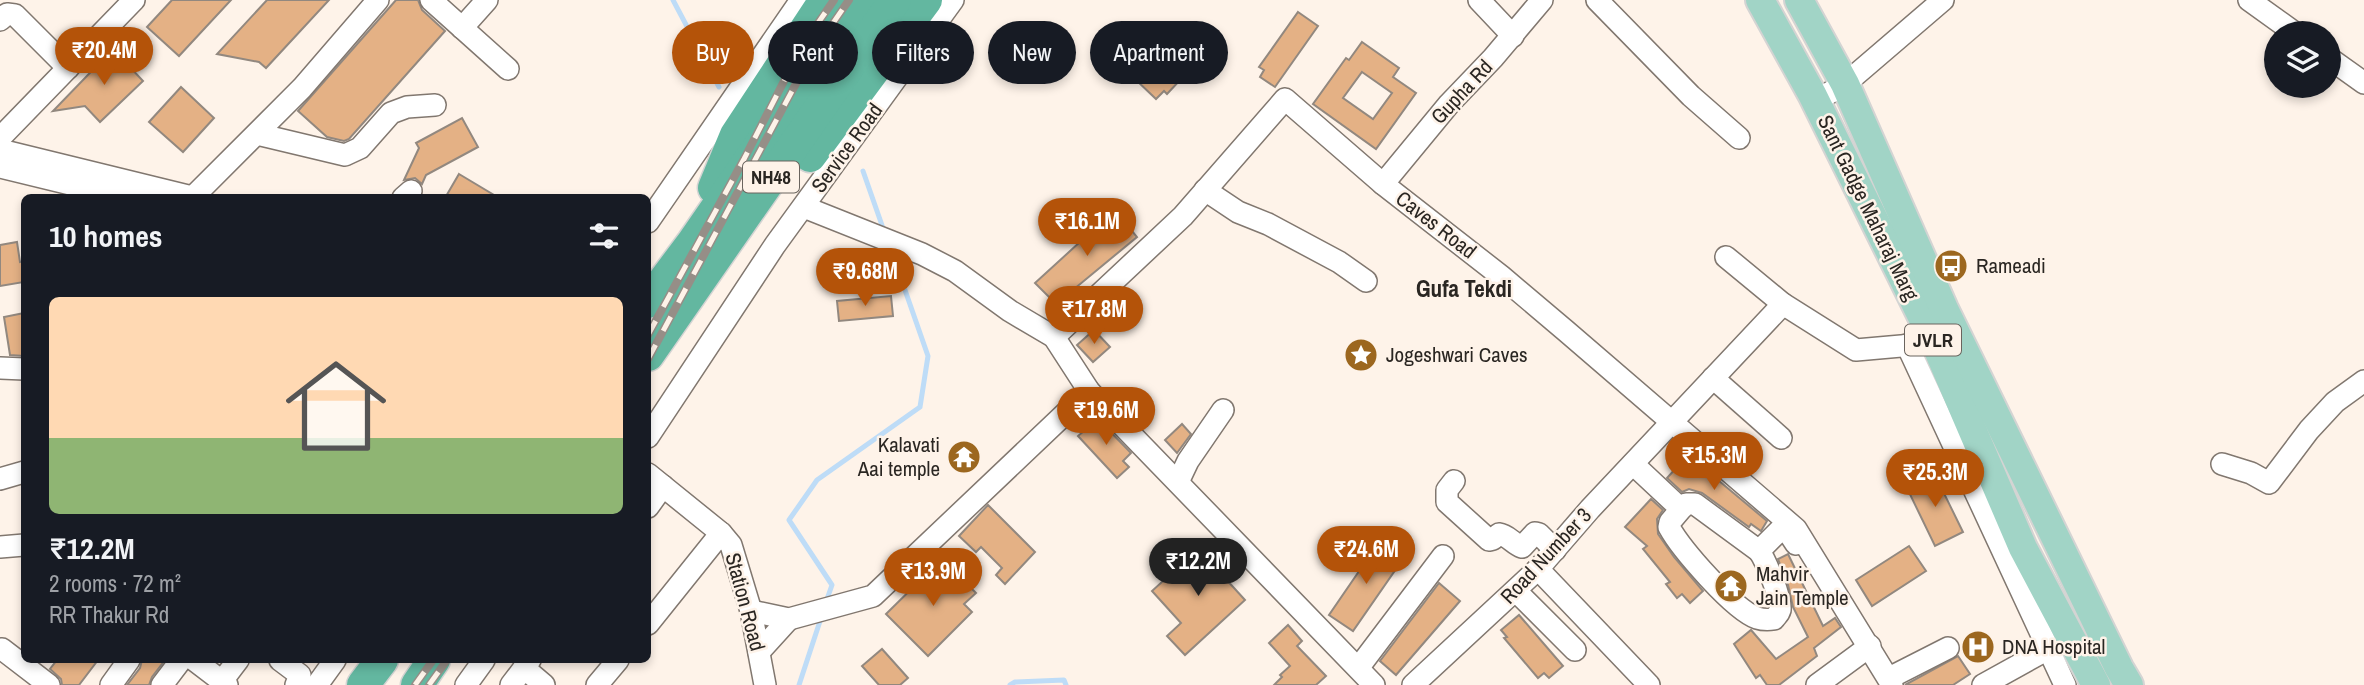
<!DOCTYPE html>
<html lang="en">
<head>
<meta charset="utf-8">
<style>
  :root { --surface:#171b24; --page:#20242c; --text:#f1f3f6; --muted:#9ea1a6; --accent:#b45309 }
  body { margin:0; font-family:"Archivo Narrow",sans-serif; background:var(--page); color:var(--text); height:100vh; display:flex; flex-direction:column; font-size:26px; white-space:nowrap }
  * { box-sizing:border-box; margin:0 }
  p { font-size:23px; color:var(--muted) }
  .icon { flex:none; width:38px; height:38px; fill:none; stroke:currentColor; stroke-width:2; stroke-linecap:round; stroke-linejoin:round }
  .map { position:relative; flex:1; overflow:hidden }
  .side { position:absolute; left:21px; top:194px; width:630px; height:469px; display:flex; flex-direction:column; background:var(--surface); border-radius:10px; box-shadow:0 4px 10px #0003 }
  .side>* { flex:none }
  .guide { position:absolute; left:672px; top:21px; width:665px; height:63px; display:flex; gap:14px }
  .fabs { position:absolute; left:2264px; top:21px; display:grid; gap:14px }
  .fabs a { display:grid; place-items:center; width:77px; height:77px; border-radius:50%; background:var(--surface); box-shadow:0 4px 10px #0003; font-size:35px }
  .price { position:absolute; translate:-50% -60px; padding:0 16px; border-radius:24px; background:var(--accent); color:#fff; font-size:23px; line-height:46px; filter:drop-shadow(0 2px 4px #0008) }
  .price::after { content:''; position:absolute; left:50%; top:42px; width:21px; height:16px; margin-left:-10px; background:inherit; clip-path:polygon(0 0,100% 0,50% 100%) }
  .price.on { background:#222; color:#fff }
  ul { padding:0; list-style:none }
  li { display:grid; align-content:center; gap:14px; height:371px; padding:0 28px }
  li span { display:grid; place-items:center; height:217px; border-radius:10px; color:#555 }
  li>.icon { margin-inline-start:auto }
  span .icon { width:126px; height:126px; fill:#fffc; stroke-width:1 }
  li b { font-size:30px }
  h2 { display:flex; justify-content:space-between; align-items:center; height:84px; padding:0 28px; font-size:30px }
  .pill { padding:0 24px; border-radius:32px; background:var(--surface); box-shadow:0 4px 10px #0003; font-size:24px; line-height:63px }
  .pill.on { background:var(--accent); color:#fff }
  .map>svg:first-child { display:block }
</style>
</head>
<body>
<div class="map">
<svg width="2364" height="685" viewBox="0 0 2364 685">
  <rect width="100%" height="100%" fill="#fef3e9"/>
  <g fill="none" stroke-linecap="round" stroke-linejoin="round">
    <g stroke="#bedcf7" stroke-width="5">
      <polyline points="673,0 719,87"/>
      <polyline points="863,171 884,231"/>
      <polyline points="826,602 832,585 789,520 817,480 920,407 928,356 890,247"/>
      <polyline points="799,685 822,615"/>
      <polyline points="1010,685 1015,682 1064,680 1066,685"/>
    </g>
  </g>
  <g fill="#e4b185" stroke="#92887f" stroke-width="2" fill-rule="evenodd">
    <polygon points="172,0 231,0 179,56 147,27"/>
    <polygon points="267,0 329,0 266,68 259,62 217,54"/>
    <polygon points="396,0 418,0 422,10 445,31 349,139 344,141 327,137 298,111"/>
    <polygon points="1298,12 1318,26 1275,87 1260,77 1264,70 1259,67"/>
    <path d="M1362,42L1399,68L1393,77L1416,93L1376,149L1313,104L1346,58L1349,60ZM1362,72L1392,93L1373,119L1343,98Z"/>
    <polygon points="1165,48 1185,67 1178,74 1182,78 1167,94 1164,91 1156,99 1135,79"/>
    <polygon points="113,49 143,81 100,122 85,106 53,111"/>
    <polygon points="181,87 214,118 183,152 149,122"/>
    <polygon points="462,118 478,147 426,175 422,184 415,178 404,180 419,148 416,143"/>
    <polygon points="459,174 499,198 445,198"/>
    <polygon points="1115,210 1137,237 1056,304 1035,283"/>
    <polygon points="17,242 20,262 24,261 24,282 0,286 0,245"/>
    <polygon points="891,296 893,316 839,321 837,301"/>
    <polygon points="24,313 24,356 10,355 4,317"/>
    <polygon points="1094,330 1110,347 1093,362 1077,345"/>
    <polygon points="1098,419 1131,453 1123,461 1129,467 1117,478 1078,436"/>
    <polygon points="1182,424 1191,434 1177,453 1165,440"/>
    <polygon points="1688,455 1767,521 1761,531 1751,524 1749,527 1702,493 1689,489 1682,492 1667,478"/>
    <polygon points="1934,473 1963,532 1935,546 1906,486"/>
    <polygon points="1651,499 1663,510 1657,519 1658,534 1674,557 1703,591 1690,603 1682,594 1677,598 1666,584 1670,582 1643,549 1647,546 1625,527"/>
    <polygon points="988,505 1035,552 1005,584 996,575 1002,568 981,547 976,552 959,536"/>
    <polygon points="1207,541 1223,558 1214,566 1245,600 1185,655 1167,636 1181,623 1152,591"/>
    <polygon points="1368,545 1385,557 1392,548 1405,556 1353,631 1329,615 1366,561 1360,557"/>
    <polygon points="1909,546 1926,571 1872,606 1856,580"/>
    <polygon points="1788,554 1823,626 1835,618 1841,627 1814,648 1817,656 1779,685 1767,685 1760,675 1756,678 1734,644 1751,630 1776,659 1808,637 1793,607 1788,585 1778,559"/>
    <polygon points="942,559 976,593 964,604 972,612 928,656 886,614"/>
    <polygon points="1439,583 1460,601 1396,675 1380,661"/>
    <polygon points="1519,615 1563,666 1549,678 1544,673 1538,678 1504,638 1507,637 1501,630"/>
    <polygon points="1288,625 1302,641 1297,646 1326,676 1316,685 1274,685 1282,677 1280,675 1290,666 1269,643"/>
    <polygon points="882,649 908,678 900,685 879,685 862,666"/>
    <polygon points="1958,656 1970,674 1953,685 1905,685"/>
    <polygon points="57,660 98,660 79,685 62,685 61,679 50,669"/>
    <polygon points="142,660 165,660 152,677 149,685 127,685 140,668"/>
  </g>
  <g fill="none" stroke-linecap="round" stroke-linejoin="round">
    <defs>
      <g id="minor">
        <polyline points="431,0 508,69"/>
        <polyline points="1479,0 1513,36"/>
        <polyline points="1597,0 1691,96 1739,138"/>
        <polyline points="2249,0 2295,33"/>
        <polyline points="0,20 7,14 15,15 68,68"/>
        <polyline points="462,28 487,0"/>
        <polyline points="2329,58 2364,83"/>
        <polyline points="1815,101 1845,84 1943,0"/>
        <polyline points="257,134 345,155 360,148 391,113 407,107 435,105"/>
        <polyline points="0,138 134,0"/>
        <polyline points="0,150 196,198"/>
        <polyline points="0,167 128,198"/>
        <polyline points="1383,184 1449,104 1493,58 1542,0"/>
        <polyline points="1205,190 1238,212 1268,224 1339,262 1366,281"/>
        <polyline points="192,198 302,88 378,0"/>
        <polyline points="403,198 411,191"/>
        <polyline points="804,207 922,254 955,271 1010,311 1054,337 1089,391 1374,685"/>
        <polyline points="648,222 801,0"/>
        <polyline points="1726,257 1783,304"/>
        <polyline points="1054,337 1183,216 1285,99 1383,184 1501,276 1566,331 1796,529 1892,685"/>
        <polyline points="1907,345 2065,685"/>
        <polyline points="0,368 24,369"/>
        <polyline points="1713,378 1781,438"/>
        <polyline points="648,437 775,245 953,0"/>
        <path d="M1633,464L1681,509L1686,504H1695L1759,551C1765,559 1782,599 1780,610C1779,614 1776,616 1774,619C1768,620 1763,620 1757,618C1734,610 1681,549 1669,527L1670,522L1681,509"/>
        <polyline points="2222,464 2251,473 2269,483 2309,430 2335,402 2364,381"/>
        <polyline points="648,474 721,533 731,545 751,611 765,685"/>
        <polyline points="0,479 24,472"/>
        <path d="M1454,481L1447,490V502L1489,540L1493,539L1499,534C1508,535 1513,544 1522,547L1535,533L1539,534L1555,550"/>
        <polyline points="1178,482 1188,461 1223,410"/>
        <polyline points="648,507 663,486"/>
        <polyline points="0,547 24,545"/>
        <polyline points="1759,551 1781,529 1788,532 1796,544"/>
        <polyline points="1538,569 1649,685"/>
        <polyline points="1516,591 1575,650"/>
        <polyline points="751,611 789,619 873,596 1089,391"/>
        <polyline points="648,624 721,533"/>
        <polyline points="2,649 49,685"/>
        <polyline points="759,652 789,619"/>
        <polyline points="194,660 227,685"/>
        <polyline points="280,660 300,675 296,685"/>
        <polyline points="530,660 524,668 544,685"/>
        <polyline points="1359,667 1443,556"/>
        <polyline points="1889,678 1948,648"/>
        <polyline points="222,681 238,660"/>
        <polyline points="111,685 129,660"/>
        <polyline points="162,685 181,660"/>
        <polyline points="317,685 335,660"/>
        <polyline points="466,685 484,660"/>
        <polyline points="511,685 524,668"/>
        <polyline points="597,685 618,660"/>
        <polyline points="1413,685 1538,569 1590,509 1783,304 1856,350 1935,343"/>
        <polyline points="1817,685 1870,646"/>
        <polyline points="1983,685 2048,649"/>
      </g>
      <g id="major">
        <polyline points="1760,0 1812,94 1935,343 2023,548 2096,685"/>
        <polyline points="1799,0 1845,84 1944,309 2119,668 2129,685"/>
      </g>
      <g id="highway">
        <polyline points="810,156 926,0"/>
        <polyline points="714,188 736,135 825,0"/>
        <polyline points="648,302 693,242 860,0"/>
        <polyline points="648,355 895,0"/>
        <polyline points="363,685 382,660"/>
        <polyline points="417,685 434,660"/>
      </g>
    </defs>
    <use href="#minor" stroke="#81776f" stroke-width="24"/>
    <use href="#major" stroke="#d4d4d3" stroke-width="32"/>
    <use href="#highway" stroke="#d4d4d3" stroke-width="35"/>
    <use href="#minor" stroke="#fff" stroke-width="21"/>
    <use href="#major" stroke="#a1d4c6" stroke-width="28"/>
    <use href="#highway" stroke="#63b7a0" stroke-width="32"/>
    <defs>
      <g id="rail">
        <polyline points="648,335 744,159 802,46 834,0"/>
        <polyline points="648,359 813,52 849,0"/>
        <polyline points="415,685 433,660"/>
        <polyline points="429,685 447,660"/>
      </g>
    </defs>
    <use href="#rail" stroke="#968e87" stroke-width="8"/>
    <use href="#rail" stroke="#fef3e9" stroke-width="5" stroke-dasharray="16" stroke-linecap="butt"/>
  </g>
  <defs>
    <symbol id="bus-disc" viewBox="-11 -11 22 22"><circle r="9.5" fill="#9c671f" stroke="#fef3e9"/><path d="M-5-6H5V4H4V6H2V4H-2V6H-4V4H-5ZM-3.5-4V0h7V-4ZM-3.5 1.2v1.5H-2V1.2ZM2 1.2v1.5H3.5V1.2Z" fill="#fff"/></symbol>
    <symbol id="sight-disc" viewBox="-11 -11 22 22"><circle r="9.5" fill="#9c671f" stroke="#fef3e9"/><path d="M0-6L1.8-2.2L6-1.7L2.9 1.2L3.7 5.4L0 3.3L-3.7 5.4L-2.9 1.2L-6-1.7L-1.8-2.2Z" fill="#fff"/></symbol>
    <symbol id="temple-disc" viewBox="-11 -11 22 22"><circle r="9.5" fill="#9c671f" stroke="#fef3e9"/><path d="M0-6L5-2H3V0L6.5 2.5H4V6H1.5V3h-3V6H-4V2.5H-6.5L-3 0V-2H-5Z" fill="#fff"/></symbol>
    <symbol id="hospital-disc" viewBox="-11 -11 22 22"><circle r="9.5" fill="#9c671f" stroke="#fef3e9"/><path d="M-5-5h3v3.5h4V-5h3V5h-3V1.5h-4V5h-3Z" fill="#fff"/></symbol>
  </defs>
  <g fill-rule="evenodd">
    <use href="#bus-disc" x="1932" y="247" width="38" height="38"/>
    <use href="#sight-disc" x="1342" y="336" width="38" height="38"/>
    <use href="#temple-disc" x="945" y="438" width="38" height="38"/>
    <use href="#temple-disc" x="1712" y="567" width="38" height="38"/>
    <use href="#hospital-disc" x="1959" y="628" width="38" height="38"/>
  </g>
  <g text-anchor="middle" stroke-width="5" stroke-linejoin="round" paint-order="stroke">
    <g fill="#fef3e9" stroke="#6a645e" stroke-width="2">
      <rect x="743" y="161.5" width="56" height="31" rx="5"/>
      <rect x="1905" y="324.5" width="56" height="31" rx="5"/>
    </g>
    <g font-size="19" font-weight="bold" fill="#2a2622">
      <text x="771" y="184">NH48</text>
      <text x="1933" y="347">JVLR</text>
    </g>
    <g font-size="21" fill="#2a2622" stroke="#fef3e9">
      <text transform="translate(1462 92) rotate(-47)" y="7">Gupha Rd</text>
      <text transform="translate(847 148) rotate(-54)" y="7">Service Road</text>
      <text transform="translate(1868 208) rotate(64)" y="7">Sant Gadge Maharaj Marg</text>
      <text transform="translate(1436 225) rotate(38)" y="7">Caves Road</text>
      <text transform="translate(1546 556) rotate(-47)" y="7">Road Number 3</text>
      <text transform="translate(745 602) rotate(75)" y="7">Station Road</text>
    </g>
    <g font-size="21" fill="#2a2622" stroke="#fef3e9" text-anchor="start">
      <text x="1976" y="273">Rameadi</text>
      <text x="1386" y="362">Jogeshwari Caves</text>
      <text x="940" y="452" text-anchor="end">Kalavati<tspan x="940" dy="24">Aai temple</tspan></text>
      <text x="1756" y="581">Mahvir<tspan x="1756" dy="24">Jain Temple</tspan></text>
      <text x="2002" y="654">DNA Hospital</text>
    </g>
    <g font-size="23" font-weight="bold" fill="#2a2622" stroke="#fef3e9">
      <text x="1464" y="297">Gufa Tekdi</text>
    </g>
  </g>
</svg>
<div class="fabs">
<a><svg class="icon" aria-label="layers" viewBox="0 0 24 24"><path d="M12 4l9 5-9 5-9-5zM3 14l9 5 9-5"/></svg></a>
</div>
<b class="price" style="left:104px;top:87px">₹20.4M</b>
<b class="price" style="left:1087px;top:258px">₹16.1M</b>
<b class="price" style="left:865px;top:308px">₹9.68M</b>
<b class="price" style="left:1094px;top:346px">₹17.8M</b>
<b class="price" style="left:1106px;top:447px">₹19.6M</b>
<b class="price" style="left:1714px;top:492px">₹15.3M</b>
<b class="price" style="left:1935px;top:509px">₹25.3M</b>
<b class="price" style="left:1366px;top:586px">₹24.6M</b>
<b class="price on" style="left:1198px;top:598px">₹12.2M</b>
<b class="price" style="left:933px;top:608px">₹13.9M</b>
<div class="guide">
<a class="pill on">Buy</a>
<a class="pill">Rent</a>
<a class="pill">Filters</a>
<a class="pill">New</a>
<a class="pill">Apartment</a>
</div>
<section class="side">
<h2>10 homes<svg class="icon" aria-label="filters" viewBox="0 0 24 24"><path d="M4 7h16M4 17h16"/><circle cx="9" cy="7" r="2"/><circle cx="15" cy="17" r="2"/></svg></h2>
<ul>
<li><span style="background:linear-gradient(#ffd9b3 65%,#8fb573 0)"><svg class="icon" aria-label="home" viewBox="0 0 24 24"><path d="M3 11l9-7 9 7M6 9v11h12V9"/></svg></span><div><b>₹12.2M</b><p>2 rooms · 72 m²</p><p>RR Thakur Rd</p></div></li>
</ul>
</section>
</div>
</body>
</html>
